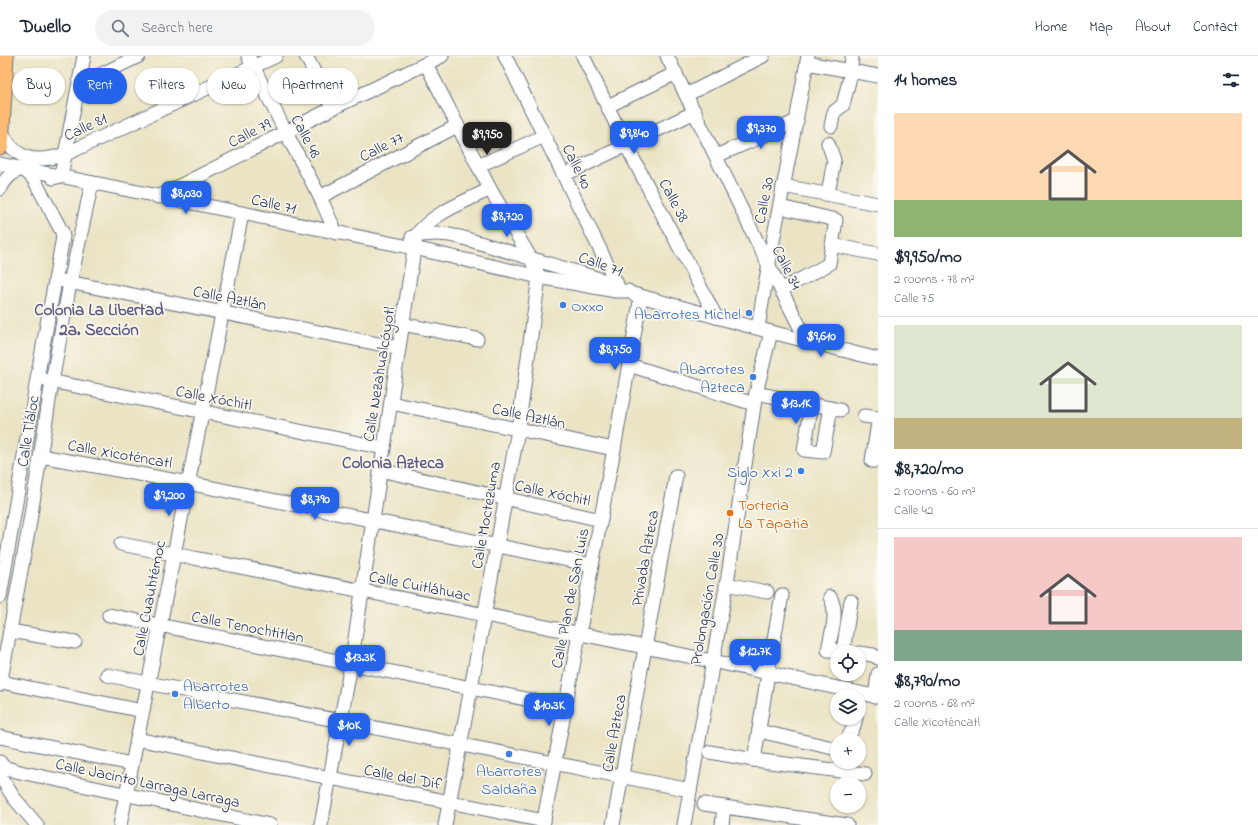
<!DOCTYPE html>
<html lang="en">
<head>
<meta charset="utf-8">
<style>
  :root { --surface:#fff; --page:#f2f2f3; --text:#1f2937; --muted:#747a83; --line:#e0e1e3; --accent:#2563eb }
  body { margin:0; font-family:"Indie Flower",sans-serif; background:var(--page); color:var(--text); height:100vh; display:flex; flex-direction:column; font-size:15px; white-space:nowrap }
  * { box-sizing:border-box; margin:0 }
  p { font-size:13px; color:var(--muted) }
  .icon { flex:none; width:22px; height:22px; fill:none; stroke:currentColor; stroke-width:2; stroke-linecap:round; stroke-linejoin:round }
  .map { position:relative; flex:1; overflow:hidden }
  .drawer { display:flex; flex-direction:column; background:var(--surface); width:380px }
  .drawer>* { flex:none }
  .hud { position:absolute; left:12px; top:12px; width:380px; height:36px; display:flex; gap:8px }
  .tools { position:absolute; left:830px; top:589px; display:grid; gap:8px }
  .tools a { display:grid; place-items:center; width:36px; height:36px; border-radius:50%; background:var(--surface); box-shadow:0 1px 3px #0004; font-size:20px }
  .price { position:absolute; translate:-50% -34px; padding:0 9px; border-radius:8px; background:var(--accent); color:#fff; font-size:13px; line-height:26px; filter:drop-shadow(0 1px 2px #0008) }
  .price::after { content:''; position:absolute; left:50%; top:24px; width:12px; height:9px; margin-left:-6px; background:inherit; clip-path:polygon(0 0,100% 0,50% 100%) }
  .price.selected { background:#222; color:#fff }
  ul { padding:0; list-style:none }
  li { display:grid; align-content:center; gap:8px; height:212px; padding:0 16px }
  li+li { border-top:1px solid var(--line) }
  li span { display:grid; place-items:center; height:124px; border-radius:0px; color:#555 }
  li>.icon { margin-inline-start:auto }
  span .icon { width:72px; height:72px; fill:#fffc; stroke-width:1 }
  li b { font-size:17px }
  h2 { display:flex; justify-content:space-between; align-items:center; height:48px; padding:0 16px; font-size:17px }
  .chip { padding:0 14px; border-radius:18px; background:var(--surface); box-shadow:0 1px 3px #0004; font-size:14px; line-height:36px }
  .chip.selected { background:var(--accent); color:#fff }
  header { display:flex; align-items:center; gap:24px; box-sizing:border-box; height:56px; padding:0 20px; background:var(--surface); border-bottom:1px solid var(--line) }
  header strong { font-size:19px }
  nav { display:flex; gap:22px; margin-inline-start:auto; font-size:14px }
  .search { width:280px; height:36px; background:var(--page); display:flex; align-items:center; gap:10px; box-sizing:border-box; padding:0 14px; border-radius:22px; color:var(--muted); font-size:15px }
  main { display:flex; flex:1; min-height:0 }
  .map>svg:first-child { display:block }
</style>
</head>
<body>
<header>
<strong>Dwello</strong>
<div class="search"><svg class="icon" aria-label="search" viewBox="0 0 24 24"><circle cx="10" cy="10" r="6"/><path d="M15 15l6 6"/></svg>Search here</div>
<nav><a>Home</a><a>Map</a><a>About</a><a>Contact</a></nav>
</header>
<main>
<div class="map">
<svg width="878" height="769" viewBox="0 0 878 769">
  <rect width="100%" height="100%" fill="#fbf7ec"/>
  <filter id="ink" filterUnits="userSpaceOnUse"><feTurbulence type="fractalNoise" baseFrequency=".025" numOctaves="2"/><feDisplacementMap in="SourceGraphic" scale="8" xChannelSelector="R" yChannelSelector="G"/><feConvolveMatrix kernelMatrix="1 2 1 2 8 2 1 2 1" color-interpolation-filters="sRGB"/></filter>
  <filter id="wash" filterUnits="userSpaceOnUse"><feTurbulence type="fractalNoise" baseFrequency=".012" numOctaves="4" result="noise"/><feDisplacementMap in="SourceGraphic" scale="16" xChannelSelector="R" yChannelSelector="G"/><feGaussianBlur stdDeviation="0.9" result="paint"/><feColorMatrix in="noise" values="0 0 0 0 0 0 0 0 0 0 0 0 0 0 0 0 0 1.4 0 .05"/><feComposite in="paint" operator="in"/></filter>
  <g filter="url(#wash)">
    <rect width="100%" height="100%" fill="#eae4c4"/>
  </g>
  <g filter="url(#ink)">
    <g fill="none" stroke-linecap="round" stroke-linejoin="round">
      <defs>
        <g id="minor">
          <polyline points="248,0 286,77 320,141 336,177"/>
          <polyline points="306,0 333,52"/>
          <polyline points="505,0 617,228 617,234"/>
          <polyline points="583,0 626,89 716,261"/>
          <polyline points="667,0 768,208 807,285"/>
          <polyline points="807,7 878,20"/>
          <polyline points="426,8 490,133 531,203 539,221 518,374 471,632 445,769"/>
          <polyline points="79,29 139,0"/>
          <polyline points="686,39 763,0"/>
          <polyline points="608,50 676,17"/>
          <polyline points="831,70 834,56 843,49 850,21 852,0"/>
          <path d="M1,74C15,105 35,108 66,98L276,0"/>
          <polyline points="828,87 834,104 828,138"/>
          <polyline points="716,100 797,65"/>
          <polyline points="0,108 414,192 539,221 616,235 628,235"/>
          <polyline points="478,110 544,80"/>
          <polyline points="564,119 695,56"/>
          <polyline points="53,122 61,120 84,0"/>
          <polyline points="783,130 878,148"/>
          <path d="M0,133C5,123 12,115 23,113L32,121L36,127L62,176L63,181L37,323L0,541"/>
          <polyline points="158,141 333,52 442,0"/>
          <polyline points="320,141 457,70"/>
          <polyline points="780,151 836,164 829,208 781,234"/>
          <path d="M412,181C428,177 443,177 460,181L616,228"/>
          <polyline points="832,189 878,198"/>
          <polyline points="63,225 399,292"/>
          <polyline points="633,238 771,276 878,303"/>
          <polyline points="402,268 477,283"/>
          <path d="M758,272C772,181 792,91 808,0"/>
          <polyline points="629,309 754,348"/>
          <polyline points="45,324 384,392"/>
          <polyline points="756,337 840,354"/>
          <polyline points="391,347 614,393"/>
          <polyline points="812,348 804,394 823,396 831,352"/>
          <polyline points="864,360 878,362"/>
          <polyline points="878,367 872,405 878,405"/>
          <polyline points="41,400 188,427 592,509"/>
          <polyline points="380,414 601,464"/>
          <path d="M121,488C374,537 627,585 878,641"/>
          <polyline points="726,528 767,536"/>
          <path d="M830,541C839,557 831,577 828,594L850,596"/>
          <polyline points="109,559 565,651"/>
          <polyline points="10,575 75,586"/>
          <polyline points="843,595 851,545"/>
          <polyline points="859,597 873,599 878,602"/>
          <polyline points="107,619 690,734"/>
          <polyline points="1,626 143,655"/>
          <polyline points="0,629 29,471 52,326 70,227 92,127"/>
          <polyline points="875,641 878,618"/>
          <polyline points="759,675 837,693"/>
          <polyline points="0,681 132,708"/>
          <polyline points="137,683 544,765"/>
          <polyline points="847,684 854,670 856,662"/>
          <polyline points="710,696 754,704 865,718"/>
          <polyline points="754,704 770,605 782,539"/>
          <polyline points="0,706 3,711 20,716 270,769"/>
          <polyline points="0,720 14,742 37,769"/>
          <polyline points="704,748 847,769"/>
          <polyline points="120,769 242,158"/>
          <path d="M321,769L351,609L416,180C430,158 467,145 490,133"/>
          <polyline points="543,769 614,393 641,240"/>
          <polyline points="613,769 676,420"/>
          <polyline points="684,769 728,520 756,337 771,276"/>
          <polyline points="722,769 724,751"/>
        </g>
        <polyline id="major" points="0,90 5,0"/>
      </defs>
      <use href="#minor" stroke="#636e82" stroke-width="15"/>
      <use href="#major" stroke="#636e82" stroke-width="19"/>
      <use href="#minor" stroke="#fff" stroke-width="13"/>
      <use href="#major" stroke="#febb71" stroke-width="17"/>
    </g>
  </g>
  <g fill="#3f7fe0" stroke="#fbf7ec" stroke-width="1.5">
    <circle cx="563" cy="249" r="4"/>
    <circle cx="749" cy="257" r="4"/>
    <circle cx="753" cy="321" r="4"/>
    <circle cx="801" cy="415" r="4"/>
    <circle cx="175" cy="638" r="4"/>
    <circle cx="509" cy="698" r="4"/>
  </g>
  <circle fill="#e8710a" stroke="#fbf7ec" stroke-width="1.5" cx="730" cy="457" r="4"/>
  <g text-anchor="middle" stroke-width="3.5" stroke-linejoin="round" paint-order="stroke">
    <g font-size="16" fill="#1b2f5e" stroke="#fbf7ec">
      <text transform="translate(85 70) rotate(-25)" y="6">Calle 81</text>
      <text transform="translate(249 76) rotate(-27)" y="6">Calle 79</text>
      <text transform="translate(307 80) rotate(62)" y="6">Calle 48</text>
      <text transform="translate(381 90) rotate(-27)" y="6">Calle 77</text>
      <text transform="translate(578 110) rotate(64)" y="6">Calle 40</text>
      <text transform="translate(675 144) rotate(62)" y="6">Calle 38</text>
      <text transform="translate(763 144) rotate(-79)" y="6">Calle 30</text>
      <text transform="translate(274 147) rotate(12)" y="6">Calle 71</text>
      <text transform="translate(601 207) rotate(19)" y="6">Calle 71</text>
      <text transform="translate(788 211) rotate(63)" y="6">Calle 34</text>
      <text transform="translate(230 241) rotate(11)" y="6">Calle Aztlán</text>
      <text transform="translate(378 318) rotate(-81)" y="6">Calle Nezahualcóyotl</text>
      <text transform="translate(214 341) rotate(11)" y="6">Calle Xóchitl</text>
      <text transform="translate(529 359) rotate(12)" y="6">Calle Aztlán</text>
      <text transform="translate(27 375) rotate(-81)" y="6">Calle Tláloc</text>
      <text transform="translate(120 397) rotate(10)" y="6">Calle Xicoténcatl</text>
      <text transform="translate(553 436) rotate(12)" y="6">Calle Xóchitl</text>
      <text transform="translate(485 459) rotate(-80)" y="6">Calle Moctezuma</text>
      <text transform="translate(644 502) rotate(-80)" y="6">Privada Azteca</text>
      <text transform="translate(420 529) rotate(11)" y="6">Calle Cuitláhuac</text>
      <text transform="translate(148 542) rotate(-79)" y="6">Calle Cuauhtémoc</text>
      <text transform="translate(569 542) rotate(-79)" y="6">Calle Plan de San Luis</text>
      <text transform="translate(706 543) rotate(-80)" y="6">Prolongación Calle 30</text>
      <text transform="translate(248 570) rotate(11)" y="6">Calle Tenochtitlan</text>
      <text transform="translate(613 677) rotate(-80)" y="6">Calle Azteca</text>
      <text transform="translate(403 720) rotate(11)" y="6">Calle del Dif</text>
      <text transform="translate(148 726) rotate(12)" y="6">Calle Jacinto Larraga Larraga</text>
    </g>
    <g font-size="16" fill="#366cbe" stroke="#fbf7ec" text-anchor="end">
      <text x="571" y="255" text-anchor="start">Oxxo</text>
      <text x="741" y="263">Abarrotes Michel</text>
      <text x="745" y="318">Abarrotes<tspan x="745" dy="18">Azteca</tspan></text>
      <text x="793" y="421">Siglo Xxi 2</text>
      <text x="183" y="635" text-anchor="start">Abarrotes<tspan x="183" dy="18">Alberto</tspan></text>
      <text x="509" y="720" text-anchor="middle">Abarrotes<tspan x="509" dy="18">Saldaña</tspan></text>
    </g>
    <g font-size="16" fill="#c56008" stroke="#fbf7ec" text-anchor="start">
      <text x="738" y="454">Torteria<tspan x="738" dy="18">La Tapatia</tspan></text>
    </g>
    <g font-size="17" font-weight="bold" fill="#5f5b86" stroke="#fbf7ec">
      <text x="99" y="259">Colonia La Libertad<tspan x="99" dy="20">2a. Sección</tspan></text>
      <text x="393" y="412">Colonia Azteca</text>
    </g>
  </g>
</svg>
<div class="tools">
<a><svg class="icon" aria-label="locate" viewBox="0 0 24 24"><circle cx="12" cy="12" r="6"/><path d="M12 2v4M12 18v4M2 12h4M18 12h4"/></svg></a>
<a><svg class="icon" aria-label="layers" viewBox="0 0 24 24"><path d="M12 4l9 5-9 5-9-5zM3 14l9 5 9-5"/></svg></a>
<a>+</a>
<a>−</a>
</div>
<b class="price" style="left:761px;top:94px">$9,370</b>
<b class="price" style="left:634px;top:99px">$9,840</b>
<b class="price selected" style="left:487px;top:100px">$9,950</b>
<b class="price" style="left:186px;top:159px">$8,030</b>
<b class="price" style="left:507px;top:182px">$8,720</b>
<b class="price" style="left:821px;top:302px">$9,610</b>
<b class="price" style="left:615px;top:315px">$8,750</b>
<b class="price" style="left:796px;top:369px">$13.1K</b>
<b class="price" style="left:169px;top:461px">$9,200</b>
<b class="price" style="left:315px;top:465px">$8,790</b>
<b class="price" style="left:755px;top:617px">$12.7K</b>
<b class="price" style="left:360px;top:623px">$13.3K</b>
<b class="price" style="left:549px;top:671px">$10.3K</b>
<b class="price" style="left:349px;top:691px">$10K</b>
<div class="hud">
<a class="chip">Buy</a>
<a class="chip selected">Rent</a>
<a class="chip">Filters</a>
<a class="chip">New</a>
<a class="chip">Apartment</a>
</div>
</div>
<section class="drawer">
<h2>14 homes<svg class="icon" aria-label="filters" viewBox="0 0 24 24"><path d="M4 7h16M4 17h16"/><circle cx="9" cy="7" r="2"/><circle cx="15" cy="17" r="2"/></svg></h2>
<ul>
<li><span style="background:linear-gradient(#ffd9b3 70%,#8fb573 0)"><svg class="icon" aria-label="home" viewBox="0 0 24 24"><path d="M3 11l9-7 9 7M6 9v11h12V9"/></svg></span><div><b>$9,950/mo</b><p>2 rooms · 78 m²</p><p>Calle 75</p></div></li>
<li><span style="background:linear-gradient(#dfe7d0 75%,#c2b280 0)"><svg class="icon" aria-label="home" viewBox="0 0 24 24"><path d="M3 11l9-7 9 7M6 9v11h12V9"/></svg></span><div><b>$8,720/mo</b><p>2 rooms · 60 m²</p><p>Calle 42</p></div></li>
<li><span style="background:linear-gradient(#f6c9c9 75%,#7fa58c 0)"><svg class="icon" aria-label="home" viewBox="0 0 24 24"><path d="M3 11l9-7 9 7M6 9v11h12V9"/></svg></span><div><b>$8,790/mo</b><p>2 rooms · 68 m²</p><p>Calle Xicoténcatl</p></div></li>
</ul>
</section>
</main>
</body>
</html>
